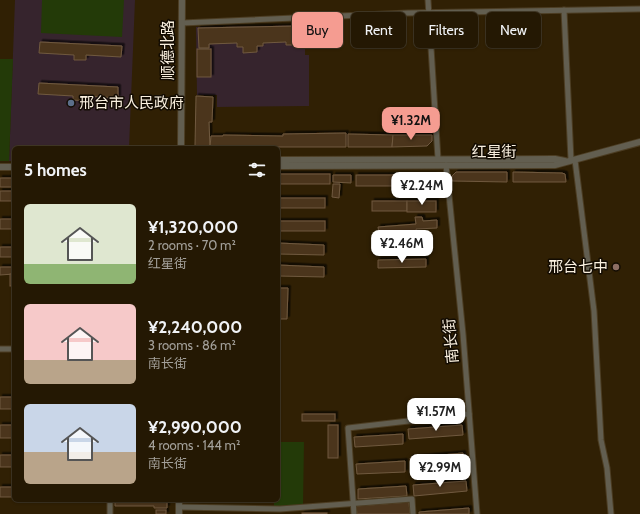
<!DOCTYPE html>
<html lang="en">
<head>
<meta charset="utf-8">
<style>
  :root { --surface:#241803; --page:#2c210d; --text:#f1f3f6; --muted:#a3a09a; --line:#413725; --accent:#f59c91 }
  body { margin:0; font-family:Cabin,"Noto Sans SC",sans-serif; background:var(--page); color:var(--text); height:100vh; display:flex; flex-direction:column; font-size:15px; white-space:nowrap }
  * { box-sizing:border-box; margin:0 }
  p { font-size:13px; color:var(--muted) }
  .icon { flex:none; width:22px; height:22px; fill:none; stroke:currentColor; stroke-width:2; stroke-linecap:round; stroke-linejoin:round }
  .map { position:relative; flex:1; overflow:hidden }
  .side { position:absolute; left:12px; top:146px; width:268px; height:356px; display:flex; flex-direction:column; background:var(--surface); border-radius:6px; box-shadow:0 1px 3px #0004,0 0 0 1px var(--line) }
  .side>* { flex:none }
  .hud { position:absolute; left:292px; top:12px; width:288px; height:36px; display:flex; gap:8px }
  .price { position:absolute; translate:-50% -34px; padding:0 9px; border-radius:8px; background:#fff; color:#222; font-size:13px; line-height:26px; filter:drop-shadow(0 1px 2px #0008) }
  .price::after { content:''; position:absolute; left:50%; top:24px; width:12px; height:9px; margin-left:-6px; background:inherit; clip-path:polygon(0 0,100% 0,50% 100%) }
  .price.active { background:var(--accent); color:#111 }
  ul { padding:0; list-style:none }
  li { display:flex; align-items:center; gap:12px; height:100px; padding:0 12px }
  li span { display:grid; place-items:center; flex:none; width:112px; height:80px; border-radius:6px; color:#555 }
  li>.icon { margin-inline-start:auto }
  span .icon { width:48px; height:48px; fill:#fffc; stroke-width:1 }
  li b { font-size:17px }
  h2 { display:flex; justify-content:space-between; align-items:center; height:48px; padding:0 12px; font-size:17px }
  .pill { padding:0 14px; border-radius:6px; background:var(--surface); box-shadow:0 1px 3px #0004,0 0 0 1px var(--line); font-size:14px; line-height:36px }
  .pill.active { background:var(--accent); color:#111 }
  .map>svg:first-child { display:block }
</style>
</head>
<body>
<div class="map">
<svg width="640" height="514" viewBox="0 0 640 514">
  <defs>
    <filter id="shadow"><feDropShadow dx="2.5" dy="-2.5" stdDeviation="0" flood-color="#0009"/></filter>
  </defs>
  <rect width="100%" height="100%" fill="#302004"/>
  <g fill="#36242d">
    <polygon points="15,0 135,0 129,148 14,148 14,161 9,161"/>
    <polygon points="305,25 305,55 309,55 309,106 217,107 217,95 197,95 196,27"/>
  </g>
  <g fill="#233a08">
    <polygon points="42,0 124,0 122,37 41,33"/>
    <polygon points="0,59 13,59 9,161 0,161"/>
    <polygon points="278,442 304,442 303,506 274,506 274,500 278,500"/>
  </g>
  <g fill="#4b361d" stroke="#70593f" filter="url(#shadow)">
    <polygon points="297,26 298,45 286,45 286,42 263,43 263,46 257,46 257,52 243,53 243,47 237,47 237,43 209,44 209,48 199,48 198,28"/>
    <polygon points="40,42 122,46 121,57 86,55 86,60 74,60 74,55 39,53"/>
    <rect x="197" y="49" width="14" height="28"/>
    <polygon points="39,83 118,87 118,98 86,96 86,101 73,100 73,96 38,94"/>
    <polygon points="196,96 213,97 212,122 209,122 210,148 198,148 195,145"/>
    <polygon points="346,133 346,147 210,147 211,136 223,136 223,135 283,136 283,134"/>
    <polygon points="348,134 393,135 392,147 348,147"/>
    <polygon points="393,135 432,135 432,141 427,146 392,147"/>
    <polygon points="507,172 507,182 452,181 452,176 456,172"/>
    <polygon points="513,172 562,173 565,174 566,182 513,182"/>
    <rect x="278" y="174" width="52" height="10"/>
    <polygon points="333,175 351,175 351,183 333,182"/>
    <rect x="356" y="175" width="78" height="11"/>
    <rect x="0" y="178" width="14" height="9"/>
    <polygon points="333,184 340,184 339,198 332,197"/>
    <rect x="0" y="191" width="14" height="10"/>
    <rect x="278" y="198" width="47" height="10"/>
    <rect x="372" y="201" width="35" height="10"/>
    <rect x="407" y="201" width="29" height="11"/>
    <polygon points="415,217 422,217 423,221 437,220 437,228 416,229 417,233 382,236 381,233 379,233 378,227 416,224"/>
    <rect x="0" y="219" width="14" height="10"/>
    <rect x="278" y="221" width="47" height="10"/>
    <polygon points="278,243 324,245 324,255 278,254"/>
    <rect x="0" y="247" width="14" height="10"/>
    <polygon points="426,259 426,267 378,268 378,260"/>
    <polygon points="278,265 324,267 324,277 278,276"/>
    <polygon points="0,267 14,267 14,274 0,275"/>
    <rect x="10" y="274" width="4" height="12"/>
    <polygon points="278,288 288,288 287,319 278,319"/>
    <rect x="0" y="397" width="14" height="12"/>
    <rect x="302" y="414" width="33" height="7"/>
    <rect x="0" y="425" width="14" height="13"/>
    <rect x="328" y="425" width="10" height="33"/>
    <polygon points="462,425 463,435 409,439 408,429"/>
    <polygon points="403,434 403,444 355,447 354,437"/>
    <polygon points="463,453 464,464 411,468 410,458"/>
    <rect x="0" y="455" width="14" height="12"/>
    <polygon points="405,461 405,472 357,474 356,464"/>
    <polygon points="466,481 467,491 414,496 413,485"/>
    <polygon points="406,486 407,496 358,499 358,489"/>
    <rect x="0" y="487" width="14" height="10"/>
    <polygon points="115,500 167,500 167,508 154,508 154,506 115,506"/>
    <polygon points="409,502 410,514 357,514 356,506"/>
    <polygon points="469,508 469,514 419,514 419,512"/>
    <rect x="156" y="510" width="10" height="4"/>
    <rect x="302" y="513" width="25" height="1"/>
  </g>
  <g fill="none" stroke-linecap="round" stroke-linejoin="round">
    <defs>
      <g id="minor">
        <polyline points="428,0 438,159"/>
        <polyline points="564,10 571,160"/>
        <polyline points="182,23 408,13 640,9"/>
        <polyline points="575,160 594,311 601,440 607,468 611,514"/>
        <polyline points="446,165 463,334 477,514"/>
        <polyline points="0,349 14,349"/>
        <polyline points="179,507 280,509 412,499 413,514"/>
        <polyline points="110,514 110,500"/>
        <polyline points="354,514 348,428 469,414"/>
      </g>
      <g id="tertiary">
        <polyline points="181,148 182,0"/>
        <polyline points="278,160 555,159 565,161"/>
        <polyline points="278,166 555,165 640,142"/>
        <polyline points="0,167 14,167"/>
        <polyline points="179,500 179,514"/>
      </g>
    </defs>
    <use href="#minor" stroke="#4c3d23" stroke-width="7"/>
    <use href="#tertiary" stroke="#4c3d23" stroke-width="8"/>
    <use href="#minor" stroke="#625e50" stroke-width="5"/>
    <use href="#tertiary" stroke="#625e50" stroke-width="6"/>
  </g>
  <circle fill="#5c6f8a" stroke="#120b02" stroke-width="1.5" cx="71" cy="103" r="4"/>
  <circle fill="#8d6e63" stroke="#120b02" stroke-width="1.5" cx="616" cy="267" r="4"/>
  <g text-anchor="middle" stroke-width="3" stroke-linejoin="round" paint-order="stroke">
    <g font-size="15" fill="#f9efde" stroke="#120b02">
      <text transform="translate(168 50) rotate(-90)" y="5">顺德北路</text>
      <text x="494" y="157">红星街</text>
      <text transform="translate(451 341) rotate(-95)" y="5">南长街</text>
    </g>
    <g font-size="15" fill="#f9efde" stroke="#120b02" text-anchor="start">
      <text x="79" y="108">邢台市人民政府</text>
      <text x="608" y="272" text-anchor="end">邢台七中</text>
    </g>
  </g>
</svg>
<b class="price active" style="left:411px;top:141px">¥1.32M</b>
<b class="price" style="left:422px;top:206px">¥2.24M</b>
<b class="price" style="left:402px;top:264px">¥2.46M</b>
<b class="price" style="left:436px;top:432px">¥1.57M</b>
<b class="price" style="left:440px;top:488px">¥2.99M</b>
<div class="hud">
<a class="pill active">Buy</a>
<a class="pill">Rent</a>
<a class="pill">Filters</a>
<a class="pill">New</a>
</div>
<section class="side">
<h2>5 homes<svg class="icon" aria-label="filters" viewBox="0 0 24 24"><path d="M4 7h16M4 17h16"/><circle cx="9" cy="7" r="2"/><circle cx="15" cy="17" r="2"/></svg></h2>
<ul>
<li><span style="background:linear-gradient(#dfe7d0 75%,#8fb573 0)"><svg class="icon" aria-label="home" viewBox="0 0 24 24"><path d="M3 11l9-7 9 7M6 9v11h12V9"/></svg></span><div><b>¥1,320,000</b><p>2 rooms · 70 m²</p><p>红星街</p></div></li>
<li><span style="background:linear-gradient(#f6c9c9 70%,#b9a48a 0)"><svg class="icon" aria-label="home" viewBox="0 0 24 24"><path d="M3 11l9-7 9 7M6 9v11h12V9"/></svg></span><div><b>¥2,240,000</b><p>3 rooms · 86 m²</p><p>南长街</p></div></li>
<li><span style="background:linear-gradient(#c9d6e8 60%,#b9a48a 0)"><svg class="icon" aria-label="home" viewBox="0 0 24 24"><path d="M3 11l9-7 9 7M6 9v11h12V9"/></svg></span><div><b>¥2,990,000</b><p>4 rooms · 144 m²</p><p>南长街</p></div></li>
</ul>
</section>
</div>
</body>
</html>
